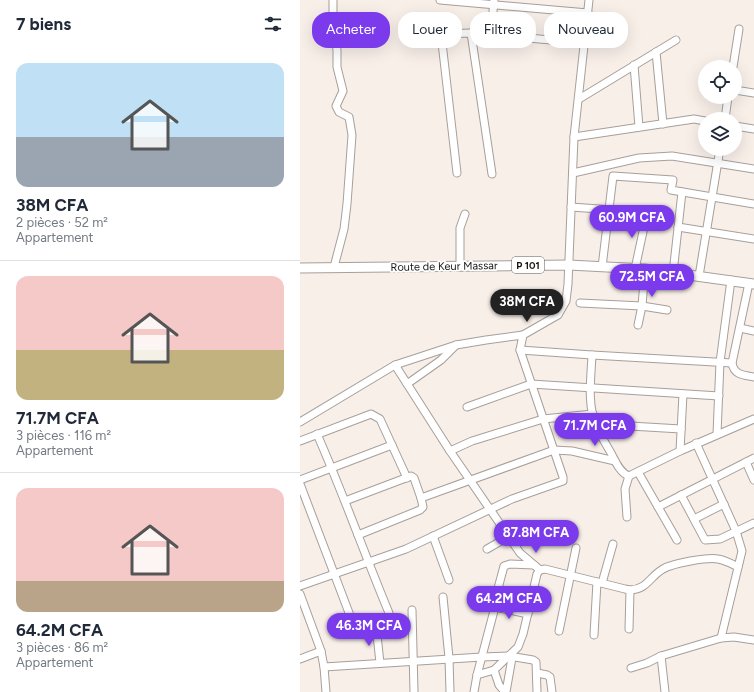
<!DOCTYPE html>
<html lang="fr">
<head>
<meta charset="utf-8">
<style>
  :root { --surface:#fff; --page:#f6f6f7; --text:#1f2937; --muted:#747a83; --line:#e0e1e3; --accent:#7c3aed }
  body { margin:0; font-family:Figtree,sans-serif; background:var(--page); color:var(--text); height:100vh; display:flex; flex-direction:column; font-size:15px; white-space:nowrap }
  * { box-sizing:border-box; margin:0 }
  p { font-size:13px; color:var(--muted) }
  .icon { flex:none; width:22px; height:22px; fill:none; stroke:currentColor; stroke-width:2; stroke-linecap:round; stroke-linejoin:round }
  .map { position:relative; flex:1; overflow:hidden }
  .sheet { display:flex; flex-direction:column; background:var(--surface); width:300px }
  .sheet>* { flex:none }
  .top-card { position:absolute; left:12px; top:12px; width:380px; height:36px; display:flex; gap:8px }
  .controls { position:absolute; left:398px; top:60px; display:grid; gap:8px }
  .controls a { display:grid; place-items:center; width:44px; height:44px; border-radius:50%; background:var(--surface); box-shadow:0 4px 16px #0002; font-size:20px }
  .price { position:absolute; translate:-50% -34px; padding:0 9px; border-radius:14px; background:var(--accent); color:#fff; font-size:13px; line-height:26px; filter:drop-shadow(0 1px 2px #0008) }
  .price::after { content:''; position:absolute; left:50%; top:24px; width:12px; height:9px; margin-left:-6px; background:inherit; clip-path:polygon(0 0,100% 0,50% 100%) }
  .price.current { background:#222; color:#fff }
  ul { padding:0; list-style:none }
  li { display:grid; align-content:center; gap:8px; height:212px; padding:0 16px }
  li+li { border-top:1px solid var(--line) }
  li span { display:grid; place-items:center; height:124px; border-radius:12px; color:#555 }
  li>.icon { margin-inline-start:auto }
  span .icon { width:72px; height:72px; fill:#fffc; stroke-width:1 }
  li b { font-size:17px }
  h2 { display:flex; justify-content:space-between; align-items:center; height:48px; padding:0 16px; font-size:17px }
  .tag { padding:0 14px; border-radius:16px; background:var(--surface); box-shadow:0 4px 16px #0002; font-size:14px; line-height:36px }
  .tag.current { background:var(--accent); color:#fff }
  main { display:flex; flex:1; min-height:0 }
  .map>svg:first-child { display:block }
</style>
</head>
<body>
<main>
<section class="sheet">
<h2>7 biens<svg class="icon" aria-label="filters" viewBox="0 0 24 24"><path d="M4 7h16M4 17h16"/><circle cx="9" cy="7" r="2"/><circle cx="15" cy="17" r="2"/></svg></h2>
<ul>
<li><span style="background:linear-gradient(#bfe0f5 60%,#9aa5b1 0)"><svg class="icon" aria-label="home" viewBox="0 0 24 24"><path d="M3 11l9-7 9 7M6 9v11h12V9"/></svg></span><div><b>38M CFA</b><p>2 pièces · 52 m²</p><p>Appartement</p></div></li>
<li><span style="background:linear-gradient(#f6c9c9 60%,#c2b280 0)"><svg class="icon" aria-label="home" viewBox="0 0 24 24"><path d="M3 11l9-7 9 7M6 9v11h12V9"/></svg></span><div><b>71.7M CFA</b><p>3 pièces · 116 m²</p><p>Appartement</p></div></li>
<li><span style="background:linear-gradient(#f6c9c9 75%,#b9a48a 0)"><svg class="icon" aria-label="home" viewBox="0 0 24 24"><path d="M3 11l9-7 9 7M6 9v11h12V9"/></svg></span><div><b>64.2M CFA</b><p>3 pièces · 86 m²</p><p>Appartement</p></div></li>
</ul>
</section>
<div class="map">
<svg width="454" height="692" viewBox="0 0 454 692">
  <rect width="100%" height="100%" fill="#f8efe9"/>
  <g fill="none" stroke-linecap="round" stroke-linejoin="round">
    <defs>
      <g id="minor">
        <polyline points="33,0 33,27 37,50 37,67 43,91 36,106 39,112 49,117 52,135 47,204 44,229 34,267"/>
        <polyline points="140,0 288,13"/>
        <polyline points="103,29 141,34 171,33 285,43"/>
        <polyline points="171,33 192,174"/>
        <polyline points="141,34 157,173"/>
        <polyline points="191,35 194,0"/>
        <polyline points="356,52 363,124"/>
        <polyline points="334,65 339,127"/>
        <polyline points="433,67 439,29"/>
        <polyline points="435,90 454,93"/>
        <polyline points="279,99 376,40"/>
        <polyline points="425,119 428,97"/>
        <polyline points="435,126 454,129"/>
        <polyline points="274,137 394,119 405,121"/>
        <polyline points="273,173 339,158 372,156 454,169"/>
        <polyline points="271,207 356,213"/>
        <polyline points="378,227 454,239"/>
        <polyline points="160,266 160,228 165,214"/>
        <polyline points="302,267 313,176 373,180 371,190 454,204"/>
        <polyline points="335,269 347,213"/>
        <polyline points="373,273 382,192"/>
        <polyline points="399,276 420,149"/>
        <path d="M449,283L432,363C434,375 443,375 454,377"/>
        <polyline points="280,303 342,306 367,310"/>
        <polyline points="338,325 342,306 345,269"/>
        <polyline points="440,328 454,331"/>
        <polyline points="220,350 292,355 432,363"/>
        <path d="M292,355C291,378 287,404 296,425C300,435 306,444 311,453C315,461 320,473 329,476"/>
        <polyline points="95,365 150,451 220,553 240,570"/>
        <polyline points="107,384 141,360 156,345"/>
        <polyline points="167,407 231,384 419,396"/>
        <polyline points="0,422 95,365 156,345 186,340 223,335"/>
        <polyline points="296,424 381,429"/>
        <path d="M17,434C43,493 64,553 89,613"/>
        <polyline points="417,434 420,362 431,280"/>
        <polyline points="0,441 71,414 80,419 107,478"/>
        <polyline points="396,443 436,531 442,551 421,638"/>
        <polyline points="150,451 172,441 243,419 293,414"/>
        <polyline points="380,451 383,394"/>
        <polyline points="446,462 454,480"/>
        <polyline points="338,472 377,540"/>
        <polyline points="0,480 92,445"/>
        <path d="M0,484L51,618C57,624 66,624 75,627L77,635L80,663"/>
        <polyline points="381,495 405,540 420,539 454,523"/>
        <polyline points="45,501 111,476 114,478 121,498"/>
        <polyline points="358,507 454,458"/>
        <polyline points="327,517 325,489 329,476 380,451 454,419"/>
        <polyline points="394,519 424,504"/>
        <polyline points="58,535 120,510 123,507 121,498 254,450 272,451 315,461"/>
        <polyline points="133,536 149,580"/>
        <polyline points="187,549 208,537"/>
        <polyline points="302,583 313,544"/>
        <polyline points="0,586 106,549 212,499 263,481 263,477 220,350 223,335 258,315 266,301 268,284 274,137 289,0"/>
        <path d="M330,590C348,589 349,577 363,569C373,563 408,557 418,559C425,560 432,564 438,567"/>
        <polyline points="0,594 21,651 24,667 26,692"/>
        <polyline points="143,597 149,658 150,692"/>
        <polyline points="195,607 228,614"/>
        <polyline points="112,610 114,692"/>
        <polyline points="259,631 276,548"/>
        <polyline points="294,635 297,582"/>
        <polyline points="361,656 365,692"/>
        <polyline points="0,659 21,651"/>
        <polyline points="24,667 182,657 209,656 233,660 236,662 237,692"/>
        <polyline points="331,668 347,663 361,656 421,638 434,637 454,640"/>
        <polyline points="237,673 247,675 250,677 252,692"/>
        <polyline points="177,675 194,670"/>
        <polyline points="174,692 177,675 195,607 197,592 204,566 210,564 234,565"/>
        <polyline points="205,692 199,685 194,670 218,647 223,634 237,574 240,570 245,569 325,589 330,590 329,629"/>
        <polyline points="206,692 212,658"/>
      </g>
      <polyline id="major" points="0,268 269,265 345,269 454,284"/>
    </defs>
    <use href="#minor" stroke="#a79f9a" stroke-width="9"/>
    <use href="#major" stroke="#a79f9a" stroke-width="11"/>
    <use href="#minor" stroke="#fff" stroke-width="7"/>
    <use href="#major" stroke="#fff" stroke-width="9"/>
  </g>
  <g text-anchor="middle" stroke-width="3.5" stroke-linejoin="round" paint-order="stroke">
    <rect fill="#fff" stroke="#5d5b5a" stroke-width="1" x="212" y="257" width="32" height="16" rx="3"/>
    <g font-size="10" font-weight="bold" fill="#181513">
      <text x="228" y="269">P 101</text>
    </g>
    <g font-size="11" fill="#181513" stroke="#fff">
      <text transform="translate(144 266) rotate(-1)" y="4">Route de Keur Massar</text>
    </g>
  </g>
</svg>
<div class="controls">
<a><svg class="icon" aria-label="locate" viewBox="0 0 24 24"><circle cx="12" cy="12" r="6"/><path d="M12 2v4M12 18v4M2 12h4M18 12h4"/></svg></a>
<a><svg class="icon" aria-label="layers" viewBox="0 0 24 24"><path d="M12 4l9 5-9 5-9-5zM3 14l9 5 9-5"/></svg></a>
</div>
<b class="price" style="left:332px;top:239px">60.9M CFA</b>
<b class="price" style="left:352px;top:298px">72.5M CFA</b>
<b class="price current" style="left:227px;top:323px">38M CFA</b>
<b class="price" style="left:295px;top:447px">71.7M CFA</b>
<b class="price" style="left:236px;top:554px">87.8M CFA</b>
<b class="price" style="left:209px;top:620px">64.2M CFA</b>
<b class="price" style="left:69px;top:647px">46.3M CFA</b>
<div class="top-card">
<a class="tag current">Acheter</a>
<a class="tag">Louer</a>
<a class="tag">Filtres</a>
<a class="tag">Nouveau</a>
</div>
</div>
</main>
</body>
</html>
